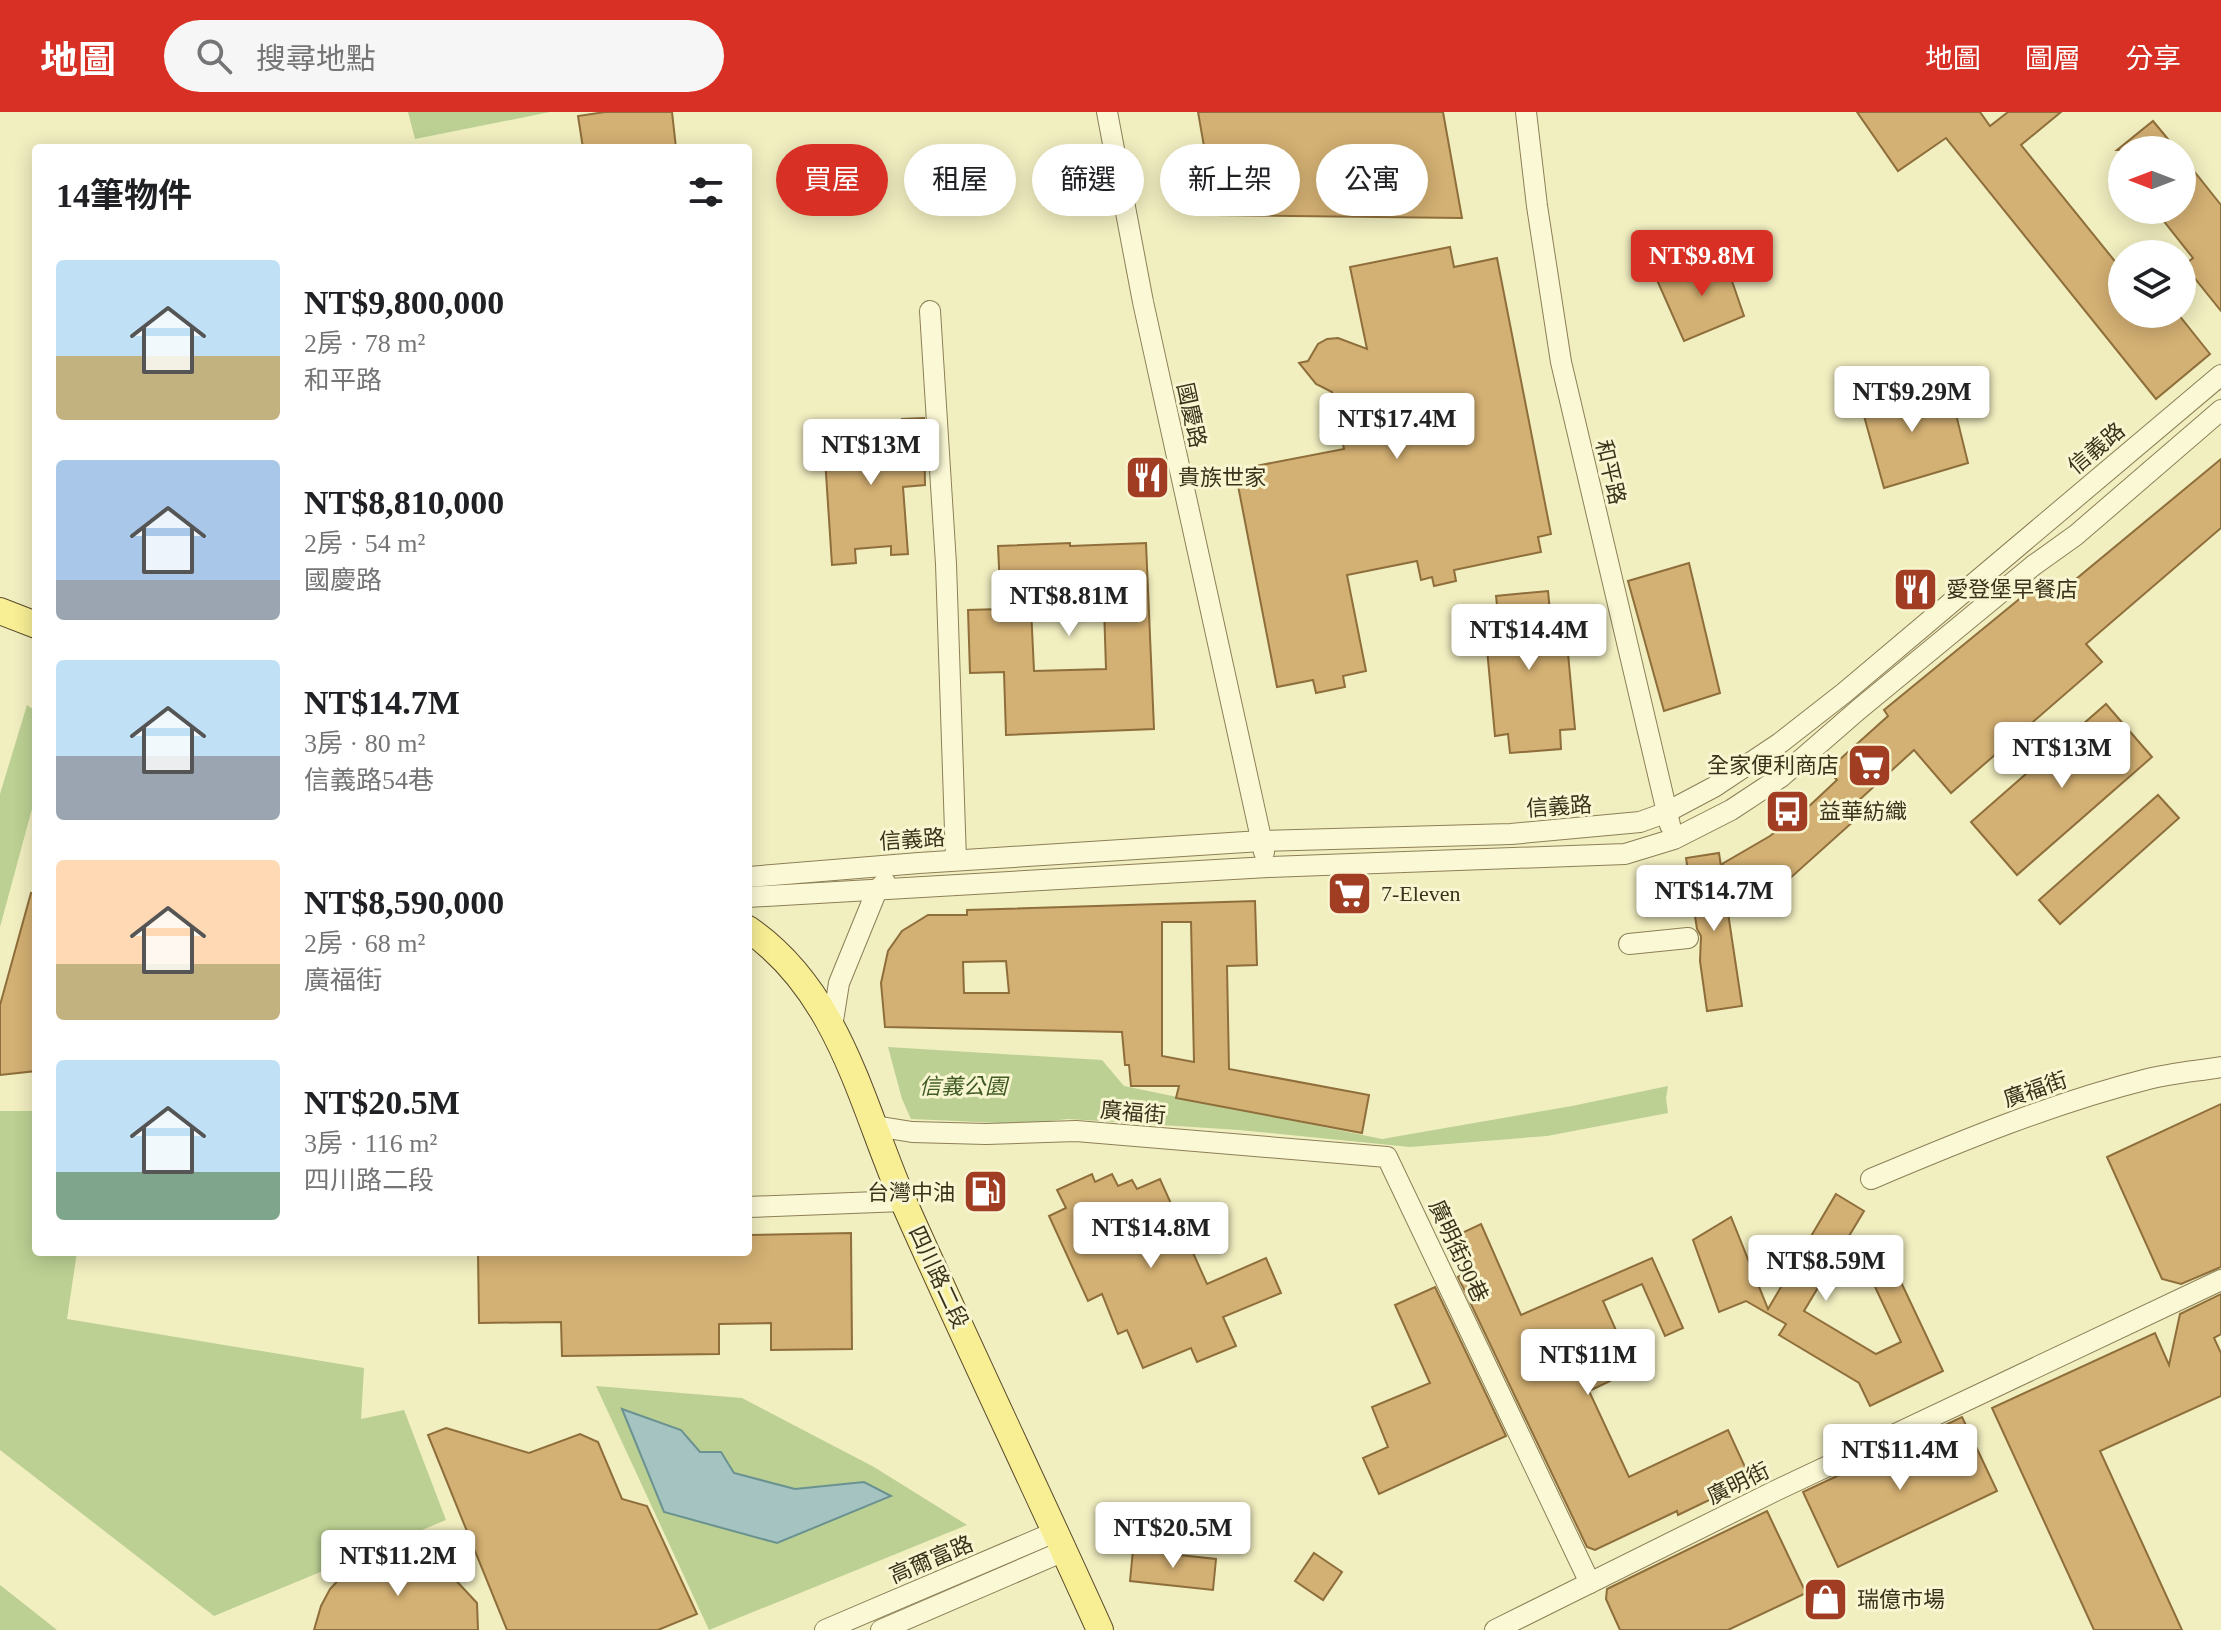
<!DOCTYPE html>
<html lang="zh-TW">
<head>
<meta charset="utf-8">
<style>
  :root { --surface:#fff; --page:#f6f6f6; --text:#202124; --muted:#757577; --accent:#d93025 }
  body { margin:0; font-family:"Times New Roman","Noto Sans TC",serif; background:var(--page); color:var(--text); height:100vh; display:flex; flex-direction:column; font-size:30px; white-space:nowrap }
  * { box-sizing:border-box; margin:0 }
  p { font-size:26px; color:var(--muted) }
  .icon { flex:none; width:44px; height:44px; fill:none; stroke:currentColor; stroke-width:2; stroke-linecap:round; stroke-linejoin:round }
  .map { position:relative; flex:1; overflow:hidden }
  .details { position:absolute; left:32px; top:32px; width:720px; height:1112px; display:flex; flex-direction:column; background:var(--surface); border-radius:8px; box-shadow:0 4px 20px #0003 }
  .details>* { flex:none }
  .hud { position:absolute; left:776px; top:32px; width:760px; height:72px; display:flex; gap:16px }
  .needle { width:52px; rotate:270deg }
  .fabs { position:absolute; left:2108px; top:24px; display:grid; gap:16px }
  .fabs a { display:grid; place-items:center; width:88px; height:88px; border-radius:50%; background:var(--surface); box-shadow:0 4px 20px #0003; font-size:40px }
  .price { position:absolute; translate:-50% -68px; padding:0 18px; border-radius:8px; background:#fff; color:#222; font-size:26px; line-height:52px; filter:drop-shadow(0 2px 4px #0008) }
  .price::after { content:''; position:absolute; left:50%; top:48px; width:24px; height:18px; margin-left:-12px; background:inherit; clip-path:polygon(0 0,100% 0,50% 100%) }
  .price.active { background:var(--accent); color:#fff }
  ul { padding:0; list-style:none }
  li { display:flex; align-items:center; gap:24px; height:200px; padding:0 24px }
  li span { display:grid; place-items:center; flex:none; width:224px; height:160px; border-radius:8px; color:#555 }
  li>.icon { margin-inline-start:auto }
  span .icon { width:96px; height:96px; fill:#fffc; stroke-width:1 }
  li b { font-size:34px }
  h2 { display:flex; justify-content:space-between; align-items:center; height:96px; padding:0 24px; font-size:34px }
  .chip { padding:0 28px; border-radius:36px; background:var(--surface); box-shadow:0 4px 20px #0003; font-size:28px; line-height:72px }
  .chip.active { background:var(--accent); color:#fff }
  header { display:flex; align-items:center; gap:48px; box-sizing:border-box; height:112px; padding:0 40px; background:var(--accent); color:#fff }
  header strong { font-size:38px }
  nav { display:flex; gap:44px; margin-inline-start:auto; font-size:28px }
  .search { width:560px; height:72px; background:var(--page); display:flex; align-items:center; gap:20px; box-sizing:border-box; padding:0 28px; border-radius:44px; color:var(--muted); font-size:30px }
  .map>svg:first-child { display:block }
</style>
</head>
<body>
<header>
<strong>地圖</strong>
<div class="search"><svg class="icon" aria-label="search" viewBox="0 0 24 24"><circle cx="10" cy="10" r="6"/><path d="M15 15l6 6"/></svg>搜尋地點</div>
<nav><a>地圖</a><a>圖層</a><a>分享</a></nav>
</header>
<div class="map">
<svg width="2221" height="1518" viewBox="0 0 2221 1518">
  <rect width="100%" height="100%" fill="#f1eec0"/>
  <g fill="#bcd093">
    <polygon points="408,0 550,0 415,27"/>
    <polygon points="27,593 36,599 36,682 0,815 0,682"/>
    <polygon points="888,935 1102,948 1124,974 1382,1027 1572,994 1668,974 1666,986 1668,1001 1547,1024 1410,1035 1239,1018 1068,1007 1022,1012 911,1007 902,987"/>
    <polygon points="0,999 33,999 36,1001 36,1140 77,1140 67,1207 364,1256 361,1307 404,1298 446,1408 214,1504 0,1338"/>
    <polygon points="596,1274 742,1286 874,1355 967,1413 709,1518"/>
    <polygon points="0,1473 57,1518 0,1518"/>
  </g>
  <polygon fill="#a4c3c1" stroke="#6a9291" stroke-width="2" points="622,1297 681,1318 700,1340 721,1340 734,1361 795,1377 864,1370 891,1384 777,1431 664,1400"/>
  <g fill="#d3b073" stroke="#8e6e3a" stroke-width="2" fill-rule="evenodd">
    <polygon points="605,0 672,0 676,36 583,36 578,4"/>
    <polygon points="1198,0 1443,0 1462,106 1216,103"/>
    <polygon points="1857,0 1980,0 1990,14 2008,0 2061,0 2021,33 2122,158 2122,202 2178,202 2210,242 2156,287 1946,26 1898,59"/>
    <polygon points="2153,9 2177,38 2117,38"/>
    <polygon points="2182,44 2221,93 2221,199 2184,153 2193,146 2155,98 2182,98"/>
    <polygon points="1450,135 1454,155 1497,146 1551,422 1538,425 1541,440 1454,458 1456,469 1434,474 1432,465 1421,468 1417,449 1347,463 1366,559 1343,564 1345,575 1316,581 1313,568 1277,575 1235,358 1344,337 1332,280 1316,272 1299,251 1308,249 1318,232 1327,227 1338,226 1367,237 1350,155"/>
    <polygon points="1723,143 1744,204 1684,229 1657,168"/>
    <polygon points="1921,265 1929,299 1953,290 1968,351 1884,376 1859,286"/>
    <polygon points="924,306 925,373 903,375 908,442 891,443 891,434 855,437 856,451 832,453 823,316 846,314 847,323 903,320 902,307"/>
    <polygon points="2221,347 2221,416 2086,532 2102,550 1951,681 1914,638 1857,690 1865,699 1759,794 1722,752 1770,724 1803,697 1805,698 1837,668 1828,658 1888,604 1884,598 2040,470 2053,486"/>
    <path d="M1070,431V434L1146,431L1154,617L1006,623L1004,560L970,561L968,498L1001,497L998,434ZM1084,493V496L1104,495L1106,557L1034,559L1031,496Z"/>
    <polygon points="1689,451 1720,581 1664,599 1628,469"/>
    <polygon points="1548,479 1550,499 1564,498 1575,617 1560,618 1561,637 1510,641 1508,622 1495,624 1484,504 1498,502 1496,484"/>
    <polygon points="2106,592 2152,645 2017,763 1971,710"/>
    <polygon points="2158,683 2179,706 2060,812 2039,788"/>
    <polygon points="1719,741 1742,894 1707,899 1700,849 1701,824 1697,817 1686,746"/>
    <polygon points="31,781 36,782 36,959 0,963 0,893"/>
    <path d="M1255,789L1257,853L1227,854L1229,957L1369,983L1362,1021L1176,986L1179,974H1131L1129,953H1125L1122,920L885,915L881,871L888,839L902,819L928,803H967V798ZM1162,810H1191L1194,950L1162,944ZM1006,849L1009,881H964L963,850Z"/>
    <polygon points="2221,992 2221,1155 2181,1172 2162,1167 2107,1045"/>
    <polygon points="1092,1062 1095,1070 1112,1062 1118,1074 1132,1068 1137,1077 1160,1067 1207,1172 1266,1146 1281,1181 1223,1205 1236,1234 1197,1250 1191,1236 1143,1256 1127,1218 1118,1222 1102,1182 1088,1189 1049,1104 1066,1096 1057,1078"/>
    <polygon points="1836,1082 1864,1099 1804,1199 1876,1242 1901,1230 1860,1143 1883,1132 1943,1259 1870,1294 1859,1271 1779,1223 1786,1212 1746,1189 1719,1200 1693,1128 1731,1105 1768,1197"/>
    <polygon points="1481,1112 1521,1203 1652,1146 1683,1216 1665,1224 1642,1172 1603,1189 1626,1241 1602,1252 1610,1269 1589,1279 1629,1365 1728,1318 1751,1368 1678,1403 1677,1399 1595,1438 1587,1435 1458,1165 1463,1162 1447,1128"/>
    <polygon points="851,1121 852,1237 771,1238 771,1211 719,1212 719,1242 562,1244 561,1210 479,1211 478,1140 748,1140 748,1123"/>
    <polygon points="1435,1175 1506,1324 1379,1382 1363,1346 1388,1335 1372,1295 1430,1271 1395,1193"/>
    <polygon points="2221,1182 2221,1222 2214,1226 2221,1241 2221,1284 2100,1339 2182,1518 2094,1518 1992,1296 2155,1221 2169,1253 2180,1202"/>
    <polygon points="1962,1305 1997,1379 1838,1455 1803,1380"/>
    <polygon points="446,1316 529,1341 580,1322 598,1330 622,1387 647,1394 697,1502 658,1518 507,1518 428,1323"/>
    <polygon points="1767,1399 1806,1481 1728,1518 1620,1518 1606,1487 1607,1477"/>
    <polygon points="1133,1438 1216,1447 1213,1478 1130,1469"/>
    <polygon points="1314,1441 1342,1460 1323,1488 1295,1469"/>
    <polygon points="396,1443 416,1445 434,1451 450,1462 477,1491 478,1518 314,1518 321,1494 330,1477 343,1463 359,1452 377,1445"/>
  </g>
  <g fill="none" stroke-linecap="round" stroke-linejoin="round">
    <defs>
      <g id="minor">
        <polyline points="1107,0 1143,190 1264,740"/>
        <polyline points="1526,0 1537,94 1561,250 1670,713"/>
        <polyline points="930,199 946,452 956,748"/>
        <polyline points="748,765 919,751 1261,729 1511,722 1640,710 1665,701 1714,675 1780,631 1844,581 2221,263"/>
        <polyline points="748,785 1268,755 1625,742 1674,727 1731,698 1781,665 1858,598 2034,453 2076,423 2221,298"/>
        <polyline points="1629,832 1688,826"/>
        <polyline points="832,915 839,871 877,778 885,770"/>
        <polyline points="875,1014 912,1020 986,1022 1076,1019 1387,1045 1590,1471"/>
        <path d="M1871,1067C1961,1029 2053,991 2148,967C2172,961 2197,959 2221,955"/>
        <polyline points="748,1095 903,1089"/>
        <polyline points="825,1518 1055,1420"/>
        <polyline points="881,1518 1064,1439"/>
        <polyline points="1495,1518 1775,1379 2221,1168"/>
      </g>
      <g id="major">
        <polyline points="0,499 36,513"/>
        <path d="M748,817C841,881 862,996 905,1093C968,1235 1036,1376 1100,1518"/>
      </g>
    </defs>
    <use href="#minor" stroke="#8c7f57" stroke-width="22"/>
    <use href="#major" stroke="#5a4b2b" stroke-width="28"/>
    <use href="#minor" stroke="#fbf9d5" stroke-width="20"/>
    <use href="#major" stroke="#f8ef95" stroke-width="26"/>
  </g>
  <defs>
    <symbol id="restaurant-square" viewBox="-11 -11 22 22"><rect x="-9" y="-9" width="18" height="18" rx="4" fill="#a03d22" stroke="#f8f6d1"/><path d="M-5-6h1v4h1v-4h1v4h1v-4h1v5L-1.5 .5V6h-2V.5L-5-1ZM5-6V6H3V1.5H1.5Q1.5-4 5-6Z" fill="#fff"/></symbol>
    <symbol id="supermarket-square" viewBox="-11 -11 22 22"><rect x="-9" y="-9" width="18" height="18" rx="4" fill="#a03d22" stroke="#f8f6d1"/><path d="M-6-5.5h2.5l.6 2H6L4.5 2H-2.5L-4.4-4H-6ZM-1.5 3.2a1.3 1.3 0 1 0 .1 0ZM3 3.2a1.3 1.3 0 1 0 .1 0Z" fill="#fff"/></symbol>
    <symbol id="bus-square" viewBox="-11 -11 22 22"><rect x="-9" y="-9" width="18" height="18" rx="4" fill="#a03d22" stroke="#f8f6d1"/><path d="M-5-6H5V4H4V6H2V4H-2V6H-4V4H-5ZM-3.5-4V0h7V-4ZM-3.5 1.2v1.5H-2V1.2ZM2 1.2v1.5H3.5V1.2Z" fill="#fff"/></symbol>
    <symbol id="fuel-square" viewBox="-11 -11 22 22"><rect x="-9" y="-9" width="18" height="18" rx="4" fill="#a03d22" stroke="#f8f6d1"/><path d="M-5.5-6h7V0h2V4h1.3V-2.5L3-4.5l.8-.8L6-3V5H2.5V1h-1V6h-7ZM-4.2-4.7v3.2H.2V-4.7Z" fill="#fff"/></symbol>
    <symbol id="shop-square" viewBox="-11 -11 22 22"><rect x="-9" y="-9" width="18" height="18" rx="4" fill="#a03d22" stroke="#f8f6d1"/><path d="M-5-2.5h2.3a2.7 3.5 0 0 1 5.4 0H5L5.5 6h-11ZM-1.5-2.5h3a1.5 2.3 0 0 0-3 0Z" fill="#fff"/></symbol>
  </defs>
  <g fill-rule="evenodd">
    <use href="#restaurant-square" x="1122" y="340" width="51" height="51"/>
    <use href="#restaurant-square" x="1890" y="452" width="51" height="51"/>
    <use href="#supermarket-square" x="1844" y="628" width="51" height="51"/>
    <use href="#bus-square" x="1762" y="674" width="51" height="51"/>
    <use href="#supermarket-square" x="1324" y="756" width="51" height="51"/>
    <use href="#fuel-square" x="960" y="1054" width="51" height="51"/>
    <use href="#shop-square" x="1800" y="1462" width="51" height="51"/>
  </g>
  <g text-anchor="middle" stroke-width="6" stroke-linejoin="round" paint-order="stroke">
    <g font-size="22" fill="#3b321c" stroke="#f8f6d1">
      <text transform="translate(1192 303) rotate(78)" y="8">國慶路</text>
      <text transform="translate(2096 336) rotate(-40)" y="8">信義路</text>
      <text transform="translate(1611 360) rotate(77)" y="8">和平路</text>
      <text transform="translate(1559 694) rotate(-4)" y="8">信義路</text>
      <text transform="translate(912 727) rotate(-4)" y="8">信義路</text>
      <text transform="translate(2035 977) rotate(-19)" y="8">廣福街</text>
      <text transform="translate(1133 1000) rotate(5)" y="8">廣福街</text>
      <text transform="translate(1459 1139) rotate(65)" y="8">廣明街90巷</text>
      <text transform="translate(939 1165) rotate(65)" y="8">四川路二段</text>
      <text transform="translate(1738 1371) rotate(-26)" y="8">廣明街</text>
      <text transform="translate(931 1447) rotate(-23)" y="8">高爾富路</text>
    </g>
    <g font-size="22" fill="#3b321c" stroke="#f8f6d1" text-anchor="start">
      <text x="1178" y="373">貴族世家</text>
      <text x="1946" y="485">愛登堡早餐店</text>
      <text x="1839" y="661" text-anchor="end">全家便利商店</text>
      <text x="1819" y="707">益華紡織</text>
      <text x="1381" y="789">7-Eleven</text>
      <text x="955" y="1088" text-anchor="end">台灣中油</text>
      <text x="1857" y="1495">瑞億市場</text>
    </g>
    <g font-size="22" font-style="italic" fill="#3e5921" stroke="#f8f6d1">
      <text x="963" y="982">信義公園</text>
    </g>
  </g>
</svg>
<div class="fabs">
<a><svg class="needle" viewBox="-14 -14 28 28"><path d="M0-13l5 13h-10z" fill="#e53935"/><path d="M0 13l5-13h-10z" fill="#757577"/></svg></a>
<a><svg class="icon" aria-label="layers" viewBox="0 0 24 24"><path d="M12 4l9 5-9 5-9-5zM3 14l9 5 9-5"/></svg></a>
</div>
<b class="price active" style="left:1702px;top:186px">NT$9.8M</b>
<b class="price" style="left:1912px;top:322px">NT$9.29M</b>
<b class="price" style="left:1397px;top:349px">NT$17.4M</b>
<b class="price" style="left:871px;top:375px">NT$13M</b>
<b class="price" style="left:1069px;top:526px">NT$8.81M</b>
<b class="price" style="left:1529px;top:560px">NT$14.4M</b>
<b class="price" style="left:2062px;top:678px">NT$13M</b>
<b class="price" style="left:1714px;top:821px">NT$14.7M</b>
<b class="price" style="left:1151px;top:1158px">NT$14.8M</b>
<b class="price" style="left:1826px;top:1191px">NT$8.59M</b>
<b class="price" style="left:1588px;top:1285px">NT$11M</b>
<b class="price" style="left:1900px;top:1380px">NT$11.4M</b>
<b class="price" style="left:1173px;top:1458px">NT$20.5M</b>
<b class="price" style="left:398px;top:1486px">NT$11.2M</b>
<div class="hud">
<a class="chip active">買屋</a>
<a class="chip">租屋</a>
<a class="chip">篩選</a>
<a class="chip">新上架</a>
<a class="chip">公寓</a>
</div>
<section class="details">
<h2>14筆物件<svg class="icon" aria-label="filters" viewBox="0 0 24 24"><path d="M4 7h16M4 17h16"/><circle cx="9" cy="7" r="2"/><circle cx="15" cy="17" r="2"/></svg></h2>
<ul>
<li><span style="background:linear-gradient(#bfe0f5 60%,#c2b280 0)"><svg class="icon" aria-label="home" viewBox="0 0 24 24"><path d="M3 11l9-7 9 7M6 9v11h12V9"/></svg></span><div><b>NT$9,800,000</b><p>2房 · 78 m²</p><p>和平路</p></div></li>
<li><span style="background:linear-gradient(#a9c7e8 75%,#9aa5b1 0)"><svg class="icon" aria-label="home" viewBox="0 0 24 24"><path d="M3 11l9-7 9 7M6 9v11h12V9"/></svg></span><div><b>NT$8,810,000</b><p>2房 · 54 m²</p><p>國慶路</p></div></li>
<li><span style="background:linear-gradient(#bfe0f5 60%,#9aa5b1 0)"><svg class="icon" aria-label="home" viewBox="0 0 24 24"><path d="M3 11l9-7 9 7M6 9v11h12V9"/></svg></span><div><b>NT$14.7M</b><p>3房 · 80 m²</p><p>信義路54巷</p></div></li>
<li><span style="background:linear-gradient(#ffd9b3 65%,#c2b280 0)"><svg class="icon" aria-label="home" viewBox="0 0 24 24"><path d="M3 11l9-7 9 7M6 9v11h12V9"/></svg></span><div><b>NT$8,590,000</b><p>2房 · 68 m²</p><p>廣福街</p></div></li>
<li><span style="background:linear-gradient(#bfe0f5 70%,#7fa58c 0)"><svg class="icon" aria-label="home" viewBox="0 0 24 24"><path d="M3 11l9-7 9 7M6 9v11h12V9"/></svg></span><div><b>NT$20.5M</b><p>3房 · 116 m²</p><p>四川路二段</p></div></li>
</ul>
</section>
</div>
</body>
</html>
